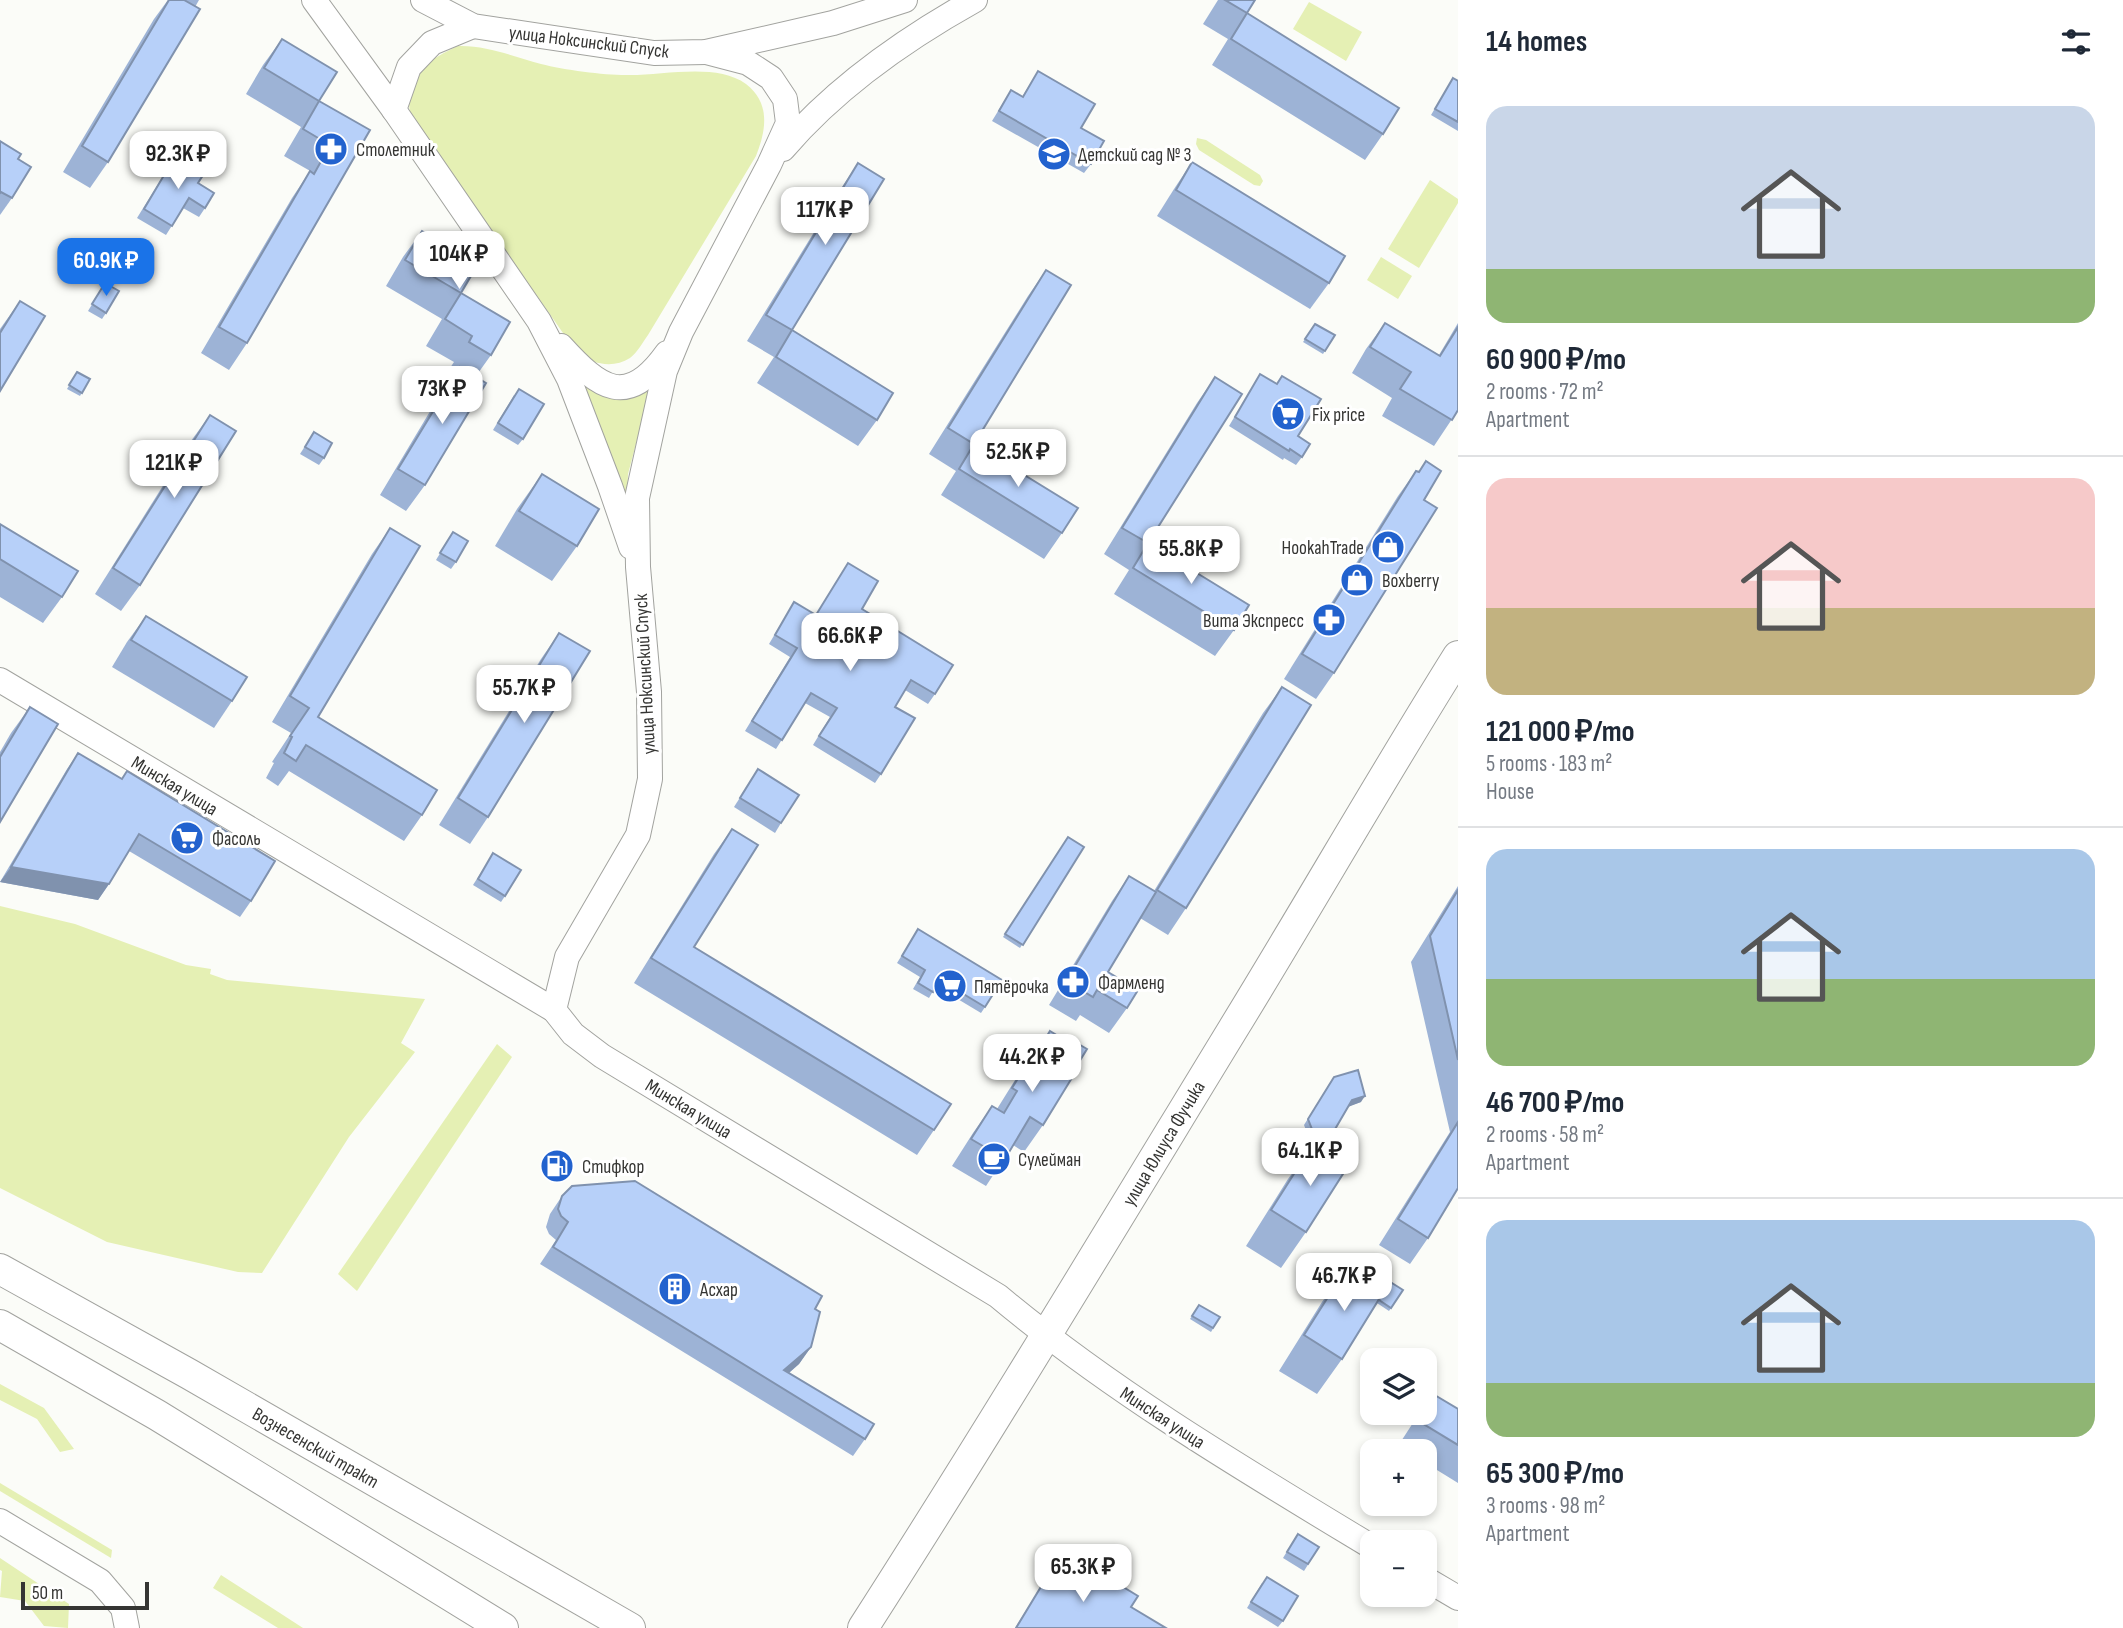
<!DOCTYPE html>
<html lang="en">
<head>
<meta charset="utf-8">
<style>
  :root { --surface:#fff; --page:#f6f6f7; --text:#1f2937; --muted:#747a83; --line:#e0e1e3; --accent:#1a73e8 }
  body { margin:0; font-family:"Sofia Sans Condensed",sans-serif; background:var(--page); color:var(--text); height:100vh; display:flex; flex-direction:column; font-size:26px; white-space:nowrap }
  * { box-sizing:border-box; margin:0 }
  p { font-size:23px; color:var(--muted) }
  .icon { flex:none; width:38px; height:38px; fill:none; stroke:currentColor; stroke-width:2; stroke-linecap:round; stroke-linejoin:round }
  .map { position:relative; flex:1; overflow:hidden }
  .side { display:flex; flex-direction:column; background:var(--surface); width:665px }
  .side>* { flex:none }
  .controls { position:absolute; left:1360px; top:1348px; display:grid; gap:14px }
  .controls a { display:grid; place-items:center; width:77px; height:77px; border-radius:14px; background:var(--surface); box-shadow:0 4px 10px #0003; font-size:35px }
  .scale { position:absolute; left:21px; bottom:18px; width:128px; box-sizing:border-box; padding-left:7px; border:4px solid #353533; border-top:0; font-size:19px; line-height:24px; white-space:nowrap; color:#353533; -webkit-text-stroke:5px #fff; paint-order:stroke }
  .price { position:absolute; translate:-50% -60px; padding:0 16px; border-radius:14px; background:#fff; color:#222; font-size:23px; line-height:46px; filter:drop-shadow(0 2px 4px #0008) }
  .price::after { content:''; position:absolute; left:50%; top:42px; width:21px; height:16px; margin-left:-10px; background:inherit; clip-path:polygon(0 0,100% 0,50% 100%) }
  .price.selected { background:var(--accent); color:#fff }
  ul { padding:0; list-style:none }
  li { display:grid; align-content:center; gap:14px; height:371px; padding:0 28px }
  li+li { border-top:2px solid var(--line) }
  li span { display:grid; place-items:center; height:217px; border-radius:21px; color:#555 }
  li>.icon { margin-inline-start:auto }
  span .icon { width:126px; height:126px; fill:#fffc; stroke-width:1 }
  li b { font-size:30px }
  h2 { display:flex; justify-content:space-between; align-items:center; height:84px; padding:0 28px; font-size:30px }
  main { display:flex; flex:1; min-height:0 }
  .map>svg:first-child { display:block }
</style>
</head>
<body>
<main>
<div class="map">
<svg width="1458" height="1628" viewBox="0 0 1458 1628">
  <rect width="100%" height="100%" fill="#fbfcf8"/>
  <g fill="#e5f0b4">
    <polygon points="1309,2 1362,32 1346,61 1293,29"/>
    <path d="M458,46C487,45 514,57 541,64C564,70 603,75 626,75C662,76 716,62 746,84C771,103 766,131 756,156L648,335C643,342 637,353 630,358C613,369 592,364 577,353L411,116C401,78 427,60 458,46Z"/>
    <polygon points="1197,138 1206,140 1260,175 1263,181 1260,186 1254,185 1199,150 1196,144"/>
    <polygon points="1430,180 1458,199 1458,203 1419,268 1388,249"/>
    <polygon points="1381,257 1412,276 1398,299 1367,280"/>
    <polygon points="570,368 652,383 628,474 627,502"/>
    <polygon points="0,906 75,924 186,965 211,969 210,974 227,980 425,999 401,1043 415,1052 349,1137 262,1273 238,1272 107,1242 0,1188"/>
    <polygon points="497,1044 512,1057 357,1291 338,1274"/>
    <polygon points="0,1384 44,1408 74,1449 60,1452 37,1419 0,1400"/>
    <polygon points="0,1483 112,1550 111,1558 0,1491"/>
    <polygon points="0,1558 69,1604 68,1628 44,1626 25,1601 0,1597 2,1571 0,1570"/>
    <polygon points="221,1575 303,1628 278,1628 213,1588"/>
  </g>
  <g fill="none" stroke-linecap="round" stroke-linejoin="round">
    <defs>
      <g id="minor">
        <polyline points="314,0 394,110 539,321 569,379 610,486 631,547"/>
        <polyline points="423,0 473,26 654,53 706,52 833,23 905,0"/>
        <polyline points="394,110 409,67 432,43 473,26"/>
        <path d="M783,149C836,87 905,39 975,0"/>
        <path d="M561,346C600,389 627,409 667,353"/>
        <path d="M0,680L554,1010L573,1034L602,1056L998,1296C1113,1392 1243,1469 1372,1547"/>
        <polyline points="554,1010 567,957 638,835 650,779 649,692 638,567 637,498 665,371 681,332 769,165 788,123 785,99 771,78 748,63 706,52"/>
        <polyline points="0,1521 100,1581 123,1608 127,1628"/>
        <polyline points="1424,1578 1458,1598"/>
      </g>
      <g id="major">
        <polyline points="0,1269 189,1374 630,1628"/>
        <polyline points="0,1325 157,1415 503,1628"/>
        <path d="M863,1628C990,1430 1111,1229 1233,1029C1309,905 1381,779 1458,656"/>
      </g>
    </defs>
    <use href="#minor" stroke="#a2a39f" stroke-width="26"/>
    <use href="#major" stroke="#a2a39f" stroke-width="32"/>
    <use href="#minor" stroke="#fff" stroke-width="24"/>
    <use href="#major" stroke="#fff" stroke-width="30"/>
  </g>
  <g fill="#9db3d6">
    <polygon points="168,0 199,0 108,162 90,188 63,172 154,19"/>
    <polygon points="1218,0 1255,0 1247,13 1383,134 1365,160 1212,65 1228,39 1203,24"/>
    <polygon points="282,39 319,101 370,130 247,343 229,370 201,353 292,198 310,171 312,172 284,156 301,127 246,94 263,65"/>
    <polygon points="1038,71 1081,128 1091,164 1084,173 992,121 1011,90 1022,97"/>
    <polygon points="1453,78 1458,81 1458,131 1431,115"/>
    <polygon points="0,141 18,159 12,198 0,215"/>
    <polygon points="176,155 198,183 205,208 199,217 183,208 166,235 137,218"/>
    <polygon points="1192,162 1329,283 1310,309 1157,216 1174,189"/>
    <polygon points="858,163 792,330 877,420 858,446 757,383 774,357 747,341 840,190"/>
    <polygon points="422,231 461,293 491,355 476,376 425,485 406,511 380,495 441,393 457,372 450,368 454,362 426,346 442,319 386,286 403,257"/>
    <polygon points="1046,270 974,444 1062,533 1044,559 941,495 956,471 929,454 1028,296"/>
    <polygon points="105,283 106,313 102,319 88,311"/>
    <polygon points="20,301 0,391 0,329"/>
    <polygon points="1385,323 1439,355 1458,323 1458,410 1434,446 1382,416 1392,398 1352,373 1366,349"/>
    <polygon points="1315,324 1335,335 1323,354 1303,342"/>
    <polygon points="77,372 90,379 80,396 67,389"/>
    <polygon points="1260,374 1276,384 1282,376 1302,457 1296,465 1284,458 1283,460 1229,426"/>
    <polygon points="1215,377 1148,543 1234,630 1215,656 1114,594 1129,570 1104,554 1197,403"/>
    <polygon points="514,395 523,439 518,445 493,430"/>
    <polygon points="210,415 140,585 121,611 95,594 191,441"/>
    <polygon points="314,432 324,458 319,465 300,454"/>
    <polygon points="1416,471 1424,500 1334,673 1316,699 1284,679 1398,496"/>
    <polygon points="542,474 577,546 552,581 495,546 517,509"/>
    <polygon points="0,524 62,597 43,623 0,597"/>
    <polygon points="390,528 318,717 422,815 404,841 289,771 278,786 266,778 274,763 272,762 291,733 272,722 372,554"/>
    <polygon points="453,532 456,562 451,569 436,560"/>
    <polygon points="848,563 862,609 935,694 928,704 905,690 895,707 881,774 875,783 813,745 830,717 805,703 776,749 745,731 790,657 769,644 788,612 794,602 816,615"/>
    <polygon points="146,616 232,701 214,728 112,667 127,642"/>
    <polygon points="559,633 488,817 470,844 439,825 541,659"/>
    <polygon points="1282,687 1186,908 1168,935 1140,918 1108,972 1127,1008 1109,1033 1080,1015 1076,1021 1049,1005 1112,901 1129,876 1154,891 1263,713"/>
    <polygon points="30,707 0,822 0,752 11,733"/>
    <polygon points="78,753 121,779 127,771 251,901 240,917 129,851 109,884 98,900 0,882 67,769"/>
    <polygon points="758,769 781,823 775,833 734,807"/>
    <polygon points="732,829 694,947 934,1130 917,1155 634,983 714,854"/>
    <polygon points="1068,837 1084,847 1020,948 1003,937"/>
    <polygon points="489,860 505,896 501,902 473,885"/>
    <polygon points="1458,886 1458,1188 1428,1238 1410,1264 1379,1245 1450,1132 1411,962"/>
    <polygon points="914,936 985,1007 981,1013 936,986 929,998 913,989 920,977 897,963"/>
    <polygon points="1050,1031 1043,1125 1024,1152 1013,1145 986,1186 952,1166 973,1133 992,1106 997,1109 1020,1072"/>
    <polygon points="1330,1083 1361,1102 1349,1106 1334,1131 1306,1232 1281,1268 1246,1246 1288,1179 1312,1146 1304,1125"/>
    <polygon points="562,1196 815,1309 811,1347 799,1364 789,1373 865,1439 853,1456 540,1264 556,1240 549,1234 546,1227 550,1214"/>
    <polygon points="1347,1267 1378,1287 1403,1290 1389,1311 1377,1303 1342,1359 1317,1394 1279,1371 1322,1302"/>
    <polygon points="1199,1305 1220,1317 1211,1332 1190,1319"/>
    <polygon points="1433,1394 1458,1409 1458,1483 1424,1462 1424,1451 1406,1451 1398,1446 1420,1412 1424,1412 1424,1406"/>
    <polygon points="1294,1540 1319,1547 1304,1571 1283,1558"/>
    <polygon points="1056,1562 1093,1584 1100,1573 1131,1607 1166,1628 1015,1628"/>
    <polygon points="1262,1583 1283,1621 1278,1627 1247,1608"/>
  </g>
  <g fill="#8092ae">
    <polygon points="11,867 109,884 98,900 0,882"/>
    <polygon points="1365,1096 1361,1102 1348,1107 1352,1100"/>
    <polygon points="811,1347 799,1364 776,1384 784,1370"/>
  </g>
  <g fill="#b7d0f9" stroke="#8092ae" stroke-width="2">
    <polygon points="169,0 184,0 200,9 108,162 82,146"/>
    <polygon points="1225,0 1255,0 1247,13"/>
    <polygon points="1247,13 1399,108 1383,134 1231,39"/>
    <polygon points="282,39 337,72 319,101 264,68"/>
    <polygon points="1038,71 1095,104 1081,128 1104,141 1091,164 999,111 1011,90 1023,97"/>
    <polygon points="1453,78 1458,81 1458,122 1435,109"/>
    <polygon points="319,101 370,130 247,343 219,327 310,171 314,174 330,145 303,129"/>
    <polygon points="0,141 21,154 18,159 31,167 12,198 1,192 0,193"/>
    <polygon points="176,155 205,172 198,183 214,193 205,208 189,198 172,226 144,209"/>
    <polygon points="1192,162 1345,256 1329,283 1176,190"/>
    <polygon points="858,163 884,179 792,330 766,315"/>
    <polygon points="422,231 478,264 461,293 510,322 491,355 469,342 472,336 445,319 461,293 405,260"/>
    <polygon points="1046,270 1071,285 974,444 948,428"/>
    <polygon points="105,283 119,291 106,313 92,304"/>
    <polygon points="20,301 45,316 0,391 0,333"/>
    <polygon points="1385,323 1440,356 1458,327 1458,410 1452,420 1400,389 1411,372 1370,347"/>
    <polygon points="1315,324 1335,335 1325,351 1305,339"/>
    <polygon points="792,330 893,393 877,420 776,357"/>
    <polygon points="460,367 486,383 425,485 398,469"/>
    <polygon points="77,372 90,379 82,393 69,385"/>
    <polygon points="1260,374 1277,384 1282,376 1321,399 1298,436 1310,444 1302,457 1290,449 1289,451 1235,417"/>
    <polygon points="1215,377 1242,394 1148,543 1122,528"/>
    <polygon points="519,389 544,404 523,439 498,423"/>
    <polygon points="210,415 236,431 140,585 113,568"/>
    <polygon points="314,432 332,443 324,458 305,447"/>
    <polygon points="974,444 1078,508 1062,533 959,469"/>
    <polygon points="1426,461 1441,471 1424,500 1437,508 1334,673 1302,654 1416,471 1419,472"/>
    <polygon points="542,474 599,509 577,546 519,511"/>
    <polygon points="0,524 78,571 62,597 0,559"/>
    <polygon points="390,528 420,546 318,717 437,790 422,815 306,745 296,761 284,753 292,737 290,736 309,708 290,696"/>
    <polygon points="453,532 468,541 456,562 440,553"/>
    <polygon points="1148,543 1249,605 1234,630 1133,568"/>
    <polygon points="848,563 878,581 862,609 953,665 935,694 911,680 895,707 915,718 881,774 819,736 837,708 811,693 782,740 752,721 797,648 775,635 794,602 816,615"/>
    <polygon points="146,616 247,677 232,701 131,640"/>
    <polygon points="559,633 590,651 488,817 458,798"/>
    <polygon points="1282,687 1311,705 1186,908 1157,890"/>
    <polygon points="30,707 58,724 0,822 0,757"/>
    <polygon points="78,753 122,779 127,771 275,861 251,901 139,834 109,884 11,867"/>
    <polygon points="758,769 799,795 781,823 740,798"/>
    <polygon points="732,829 758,845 694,947 951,1104 934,1130 651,958"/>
    <polygon points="1068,837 1084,847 1023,945 1005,934"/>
    <polygon points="493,853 521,870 505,896 478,879"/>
    <polygon points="1129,876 1156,892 1108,972 1138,990 1127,1008 1097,990 1093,997 1066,981"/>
    <polygon points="1458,890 1458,1060 1430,936"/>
    <polygon points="918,929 1002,980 985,1007 940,980 933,992 918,983 925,970 902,956"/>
    <polygon points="1050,1031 1073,1045 1075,1042 1087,1049 1076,1067 1078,1068 1043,1125 1030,1117 1005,1159 971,1139 992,1106 1004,1113 1017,1091 1012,1088 1039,1044 1041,1046"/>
    <polygon points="1358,1070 1365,1096 1352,1100 1334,1131 1356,1144 1345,1163 1319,1147 1308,1119 1334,1077"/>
    <polygon points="1458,1122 1458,1188 1428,1238 1398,1219"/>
    <polygon points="1313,1144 1348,1166 1306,1232 1271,1210"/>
    <polygon points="635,1181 822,1296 815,1309 820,1312 811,1347 784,1370 874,1424 865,1439 553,1247 568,1222 561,1216 558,1209 562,1196 572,1186"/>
    <polygon points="1347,1267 1384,1291 1342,1359 1304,1335"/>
    <polygon points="1384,1278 1403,1290 1391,1308 1379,1300 1384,1291 1379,1287"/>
    <polygon points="1199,1305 1220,1317 1213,1328 1192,1316"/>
    <polygon points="1433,1394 1458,1409 1458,1445 1417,1420 1421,1412 1424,1412 1424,1407"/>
    <polygon points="1298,1534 1319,1547 1308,1564 1287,1552"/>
    <polygon points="1056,1562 1093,1585 1100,1573 1138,1596 1131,1607 1166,1628 1016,1628"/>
    <polygon points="1267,1577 1298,1596 1283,1621 1251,1602"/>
  </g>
  <defs>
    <symbol id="pharmacy-disc" viewBox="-11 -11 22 22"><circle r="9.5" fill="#2262ce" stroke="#fff"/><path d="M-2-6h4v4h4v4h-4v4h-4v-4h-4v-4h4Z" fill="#fff"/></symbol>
    <symbol id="school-disc" viewBox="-11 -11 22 22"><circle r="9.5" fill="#2262ce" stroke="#fff"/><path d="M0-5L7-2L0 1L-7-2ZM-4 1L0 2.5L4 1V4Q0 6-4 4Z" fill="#fff"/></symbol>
    <symbol id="supermarket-disc" viewBox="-11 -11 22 22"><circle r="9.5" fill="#2262ce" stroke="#fff"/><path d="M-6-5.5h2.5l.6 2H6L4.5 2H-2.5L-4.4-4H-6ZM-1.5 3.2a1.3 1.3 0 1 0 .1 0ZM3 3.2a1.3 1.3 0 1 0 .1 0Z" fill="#fff"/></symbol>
    <symbol id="shop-disc" viewBox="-11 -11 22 22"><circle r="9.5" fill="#2262ce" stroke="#fff"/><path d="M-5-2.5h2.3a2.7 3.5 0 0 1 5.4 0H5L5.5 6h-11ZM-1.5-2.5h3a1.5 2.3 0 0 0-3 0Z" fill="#fff"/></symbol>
    <symbol id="cafe-disc" viewBox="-11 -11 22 22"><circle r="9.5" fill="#2262ce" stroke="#fff"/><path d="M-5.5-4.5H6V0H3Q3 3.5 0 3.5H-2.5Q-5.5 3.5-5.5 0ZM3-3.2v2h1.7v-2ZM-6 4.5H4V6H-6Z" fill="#fff"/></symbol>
    <symbol id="fuel-disc" viewBox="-11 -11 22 22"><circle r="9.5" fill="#2262ce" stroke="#fff"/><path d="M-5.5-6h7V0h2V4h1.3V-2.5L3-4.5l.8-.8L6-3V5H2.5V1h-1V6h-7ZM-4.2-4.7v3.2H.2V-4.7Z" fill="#fff"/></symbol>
    <symbol id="building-disc" viewBox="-11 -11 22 22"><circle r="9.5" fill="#2262ce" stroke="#fff"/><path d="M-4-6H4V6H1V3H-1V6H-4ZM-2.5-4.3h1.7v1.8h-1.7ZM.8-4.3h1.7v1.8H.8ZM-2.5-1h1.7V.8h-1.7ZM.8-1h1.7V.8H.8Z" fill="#fff"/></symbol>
  </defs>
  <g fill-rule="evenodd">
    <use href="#pharmacy-disc" x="312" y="130" width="38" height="38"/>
    <use href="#school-disc" x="1035" y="135" width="38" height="38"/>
    <use href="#supermarket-disc" x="1269" y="395" width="38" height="38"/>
    <use href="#shop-disc" x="1369" y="528" width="38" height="38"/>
    <use href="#shop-disc" x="1338" y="561" width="38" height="38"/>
    <use href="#pharmacy-disc" x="1310" y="601" width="38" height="38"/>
    <use href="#supermarket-disc" x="168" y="819" width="38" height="38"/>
    <use href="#pharmacy-disc" x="1054" y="963" width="38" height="38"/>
    <use href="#supermarket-disc" x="931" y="967" width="38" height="38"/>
    <use href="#cafe-disc" x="975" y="1140" width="38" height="38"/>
    <use href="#fuel-disc" x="538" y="1147" width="38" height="38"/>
    <use href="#building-disc" x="656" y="1270" width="38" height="38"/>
  </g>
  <g text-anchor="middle" stroke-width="6" stroke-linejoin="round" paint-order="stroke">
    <g font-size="19" fill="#353533" stroke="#fff">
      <text transform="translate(589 41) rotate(7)" y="7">улица Ноксинский Спуск</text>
      <text transform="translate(644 674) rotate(-93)" y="7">улица Ноксинский Спуск</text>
      <text transform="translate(175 785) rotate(31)" y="7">Минская улица</text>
      <text transform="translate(689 1108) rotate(31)" y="7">Минская улица</text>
      <text transform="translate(1163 1143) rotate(-59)" y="7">улица Юлиуса Фучика</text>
      <text transform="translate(1163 1417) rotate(33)" y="7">Минская улица</text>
      <text transform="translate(316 1447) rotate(30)" y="7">Вознесенский тракт</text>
    </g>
    <g font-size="19" fill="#353533" stroke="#fff" text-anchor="start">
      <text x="356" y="156">Столетник</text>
      <text x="1078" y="161">Детский сад № 3</text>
      <text x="1312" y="421">Fix price</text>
      <text x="1364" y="554" text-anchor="end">HookahTrade</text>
      <text x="1382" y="587">Boxberry</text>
      <text x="1304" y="627" text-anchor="end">Вита Экспресс</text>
      <text x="212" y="845">Фасоль</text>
      <text x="1098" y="989">Фармленд</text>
      <text x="974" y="993">Пятёрочка</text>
      <text x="1018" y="1166">Сулейман</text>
      <text x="582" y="1173">Стифкор</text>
      <text x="700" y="1296">Асхар</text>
    </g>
  </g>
</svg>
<div class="controls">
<a><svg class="icon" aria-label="layers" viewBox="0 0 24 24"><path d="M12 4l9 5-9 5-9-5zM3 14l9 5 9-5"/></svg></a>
<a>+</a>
<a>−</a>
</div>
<div class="scale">50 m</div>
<b class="price" style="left:178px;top:191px">92.3K ₽</b>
<b class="price" style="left:825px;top:247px">117K ₽</b>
<b class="price" style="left:459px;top:291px">104K ₽</b>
<b class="price selected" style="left:106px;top:298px">60.9K ₽</b>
<b class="price" style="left:442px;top:426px">73K ₽</b>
<b class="price" style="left:1018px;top:489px">52.5K ₽</b>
<b class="price" style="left:174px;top:500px">121K ₽</b>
<b class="price" style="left:1191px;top:586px">55.8K ₽</b>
<b class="price" style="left:850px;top:673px">66.6K ₽</b>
<b class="price" style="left:524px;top:725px">55.7K ₽</b>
<b class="price" style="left:1032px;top:1094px">44.2K ₽</b>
<b class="price" style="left:1310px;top:1188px">64.1K ₽</b>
<b class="price" style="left:1344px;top:1313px">46.7K ₽</b>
<b class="price" style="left:1083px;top:1604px">65.3K ₽</b>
</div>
<section class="side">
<h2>14 homes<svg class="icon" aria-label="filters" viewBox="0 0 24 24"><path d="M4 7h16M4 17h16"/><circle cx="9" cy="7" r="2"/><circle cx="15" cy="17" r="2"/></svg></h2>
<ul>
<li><span style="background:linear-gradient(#c9d6e8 75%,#8fb573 0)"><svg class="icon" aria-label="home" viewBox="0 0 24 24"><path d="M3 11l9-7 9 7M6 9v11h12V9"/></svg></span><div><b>60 900 ₽/mo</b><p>2 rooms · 72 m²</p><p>Apartment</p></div></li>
<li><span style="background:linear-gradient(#f6c9c9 60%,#c2b280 0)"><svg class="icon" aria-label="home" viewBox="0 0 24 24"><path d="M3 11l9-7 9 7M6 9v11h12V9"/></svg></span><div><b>121 000 ₽/mo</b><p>5 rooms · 183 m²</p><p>House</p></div></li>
<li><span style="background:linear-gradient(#a9c7e8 60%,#8fb573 0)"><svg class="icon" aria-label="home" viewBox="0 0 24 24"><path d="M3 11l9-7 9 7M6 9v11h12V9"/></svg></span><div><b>46 700 ₽/mo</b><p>2 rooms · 58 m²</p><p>Apartment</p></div></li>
<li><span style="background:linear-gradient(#a9c7e8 75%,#8fb573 0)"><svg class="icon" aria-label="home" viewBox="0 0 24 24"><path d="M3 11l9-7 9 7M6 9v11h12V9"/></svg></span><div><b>65 300 ₽/mo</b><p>3 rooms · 98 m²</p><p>Apartment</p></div></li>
</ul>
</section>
</main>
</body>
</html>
